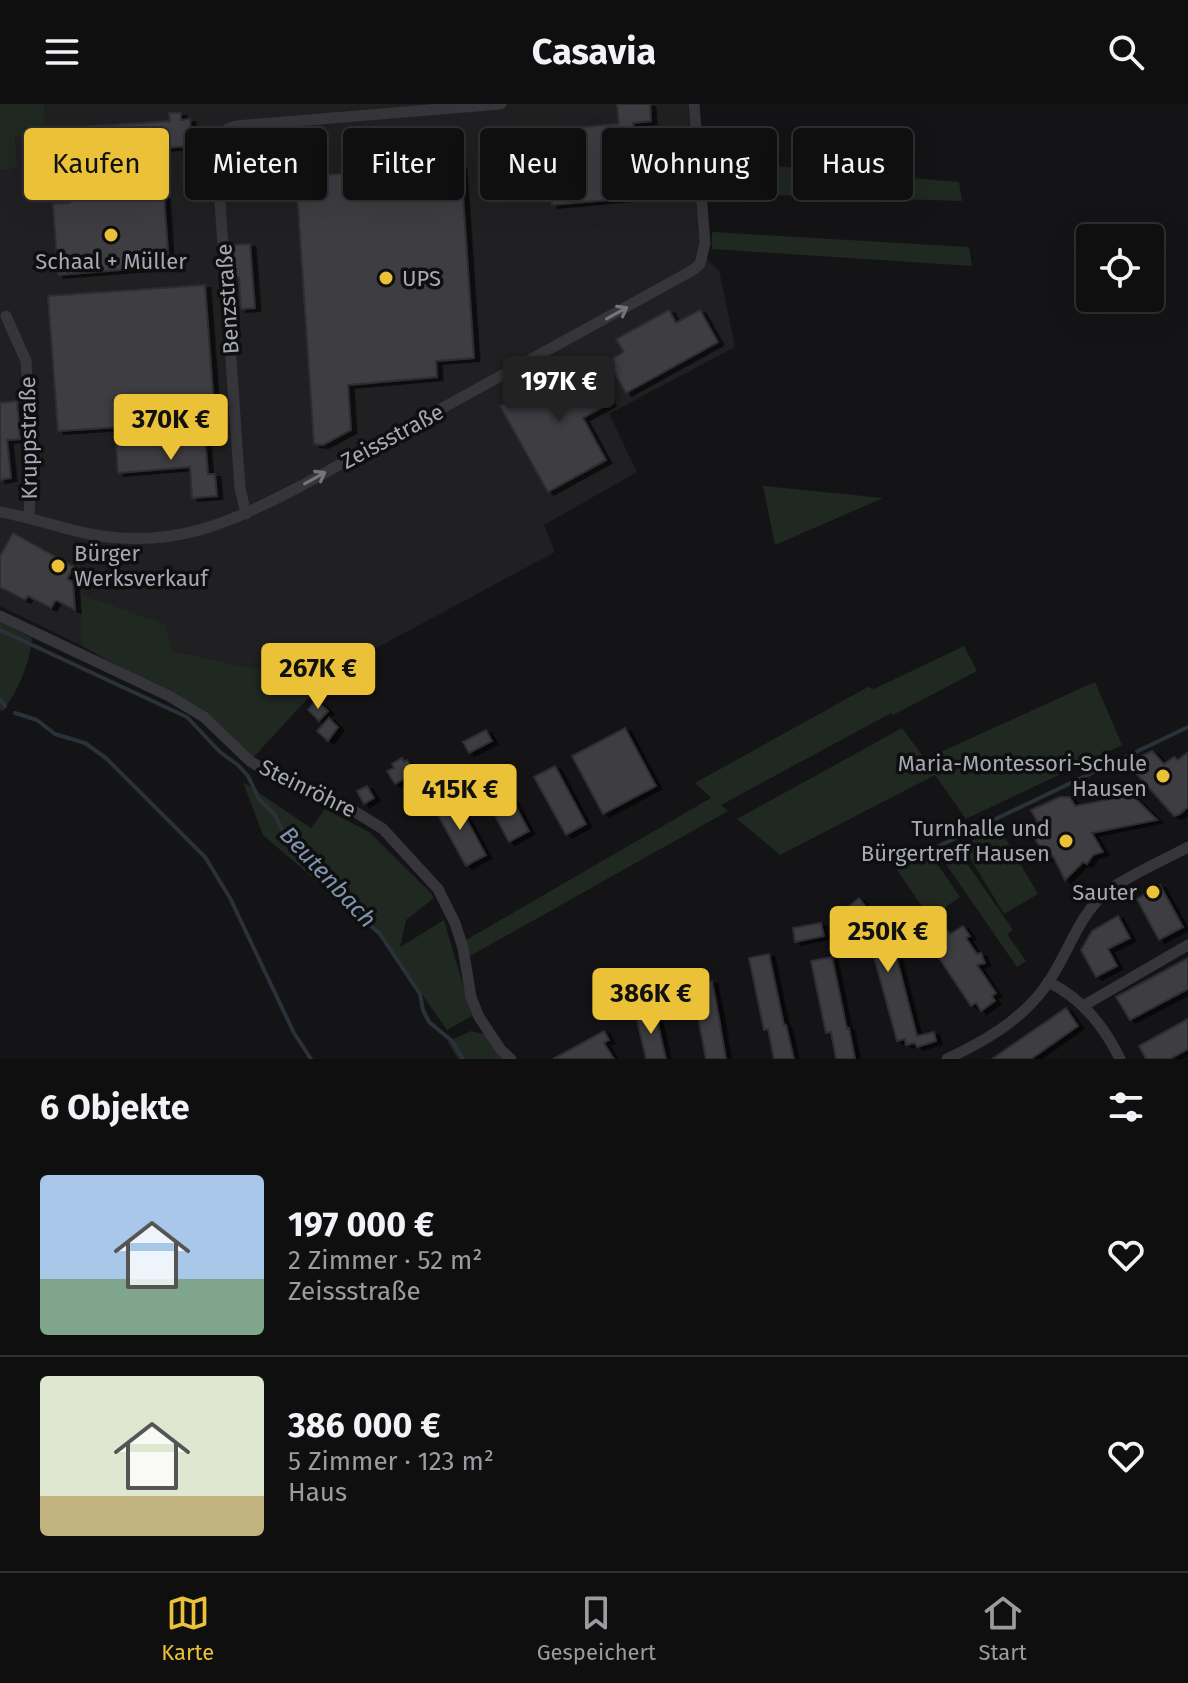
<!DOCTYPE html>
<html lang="de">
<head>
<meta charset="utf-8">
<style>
  :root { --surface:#0f0f10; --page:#1d1d1e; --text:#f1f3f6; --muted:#9b9c9f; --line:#2f2f30; --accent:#eac137 }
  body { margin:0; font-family:"Fira Sans",sans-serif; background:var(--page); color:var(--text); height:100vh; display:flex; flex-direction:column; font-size:30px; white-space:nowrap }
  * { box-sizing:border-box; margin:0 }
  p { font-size:26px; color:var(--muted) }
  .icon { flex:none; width:44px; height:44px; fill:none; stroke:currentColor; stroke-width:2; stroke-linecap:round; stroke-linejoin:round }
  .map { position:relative; height:955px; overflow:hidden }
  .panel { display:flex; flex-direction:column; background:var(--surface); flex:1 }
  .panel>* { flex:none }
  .top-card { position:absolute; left:24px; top:24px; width:1140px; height:72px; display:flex; gap:16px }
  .tools { position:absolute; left:1076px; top:120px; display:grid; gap:16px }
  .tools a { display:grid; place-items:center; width:88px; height:88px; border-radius:8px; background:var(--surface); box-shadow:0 8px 32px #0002,0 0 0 2px var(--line); font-size:40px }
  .price { position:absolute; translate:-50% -68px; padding:0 18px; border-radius:8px; background:var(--accent); color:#111; font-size:26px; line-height:52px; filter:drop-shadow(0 2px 4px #0008) }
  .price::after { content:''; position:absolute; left:50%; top:48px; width:24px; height:18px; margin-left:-12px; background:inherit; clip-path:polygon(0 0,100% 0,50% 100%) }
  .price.active { background:#222; color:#fff }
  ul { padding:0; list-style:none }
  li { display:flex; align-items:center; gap:24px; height:200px; padding:0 40px }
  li+li { border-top:2px solid var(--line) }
  li span { display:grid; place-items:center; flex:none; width:224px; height:160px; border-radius:8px; color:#555 }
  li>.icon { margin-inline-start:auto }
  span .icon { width:96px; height:96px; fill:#fffc; stroke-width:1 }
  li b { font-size:34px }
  h2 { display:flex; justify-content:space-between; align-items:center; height:96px; padding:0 40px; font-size:34px }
  .tag { padding:0 28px; border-radius:8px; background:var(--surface); box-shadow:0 8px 32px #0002,0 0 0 2px var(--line); font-size:28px; line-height:72px }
  .tag.active { background:var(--accent); color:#111 }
  header { display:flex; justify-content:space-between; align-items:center; height:104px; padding:0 40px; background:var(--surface); font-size:36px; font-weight:700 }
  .tabs { display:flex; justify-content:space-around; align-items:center; height:112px; border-top:2px solid var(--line); background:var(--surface); font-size:22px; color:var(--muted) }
  .tabs a { display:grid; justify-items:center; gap:4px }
  .tabs .active { color:var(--accent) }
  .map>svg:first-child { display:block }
</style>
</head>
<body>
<header><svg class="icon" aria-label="menu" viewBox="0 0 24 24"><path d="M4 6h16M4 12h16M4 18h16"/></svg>Casavia<svg class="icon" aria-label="search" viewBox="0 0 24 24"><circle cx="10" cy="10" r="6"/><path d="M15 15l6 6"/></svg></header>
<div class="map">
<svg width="1188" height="955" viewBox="0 0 1188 955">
  <defs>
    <filter id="shadow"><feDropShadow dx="5.5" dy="3" stdDeviation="0" flood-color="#0009"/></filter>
  </defs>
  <rect width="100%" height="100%" fill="#141416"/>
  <polygon fill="#202022" points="51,0 688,0 698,127 709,158 719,166 735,243 609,310 637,368 544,421 555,448 328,570 319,578 172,547 82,491 82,542 0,502 0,66 18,64 15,31 44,1"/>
  <g fill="#202822">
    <polygon points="0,0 51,0 44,1 45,22 22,23 23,31 15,32 18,64 0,66"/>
    <polygon points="704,56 959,78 962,97 707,89"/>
    <polygon points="712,128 969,143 972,162 712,145"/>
    <polygon points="763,382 883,394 775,441"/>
    <polygon points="81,491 165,520 172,547 319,578 320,581 250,657 206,611 82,542"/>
    <path d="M0,518L32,534C30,560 18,586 3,607L0,606Z"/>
    <polygon points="964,542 977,567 893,611 891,609 721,701 728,707 470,852 466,836 711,694 695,679 868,583 874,585"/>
    <polygon points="1095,578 1122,641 966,715 935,671 780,751 737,715 902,624 925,655"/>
    <polygon points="243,678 311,724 325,705 369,728 429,787 434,794 406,816 400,843 444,816 472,912 447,926 382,833 263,731"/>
    <polygon points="998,722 1038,790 1004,810 963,742"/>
    <polygon points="927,745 960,793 930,814 897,766"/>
    <polygon points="959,748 1013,826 1007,830 1026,857 1017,863 943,756"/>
    <polygon points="471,927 484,930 505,955 458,955 448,938"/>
  </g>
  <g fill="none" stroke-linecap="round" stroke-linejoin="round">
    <g stroke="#2b3139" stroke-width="4">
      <polyline points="0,526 187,613 220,648 238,661 248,672 259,695 274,710 284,729 334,774 362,814 380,830 420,890 423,906 429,918 452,937 463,955"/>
      <polyline points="0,596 5,602"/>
      <polyline points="15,609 37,616 55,630 85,639 106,654 205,753 230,794 294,929 311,955"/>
      <polyline points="939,742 1188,623"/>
    </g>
  </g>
  <g fill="#3e3e42" stroke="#2e2e31" stroke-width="2" filter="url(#shadow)">
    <polygon points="617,0 650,0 651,17 633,19 639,93 552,101 546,26 619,20"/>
    <polygon points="169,9 181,9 181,16 190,15 191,42 71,50 69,24 170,17"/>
    <polygon points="322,57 323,71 461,62 474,254 436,257 437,273 348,281 351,326 323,341 314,340 297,88 283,93 280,60"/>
    <polygon points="105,85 106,96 164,92 169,162 58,171 53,100 70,99 69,88"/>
    <polygon points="250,140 255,204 241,205 239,173 234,174 232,141"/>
    <polygon points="205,181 215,317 58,327 48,192"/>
    <polygon points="669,206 676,219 700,206 718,238 626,289 608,257 624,248 616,235"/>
    <polygon points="585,254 610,299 583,314 606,356 548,388 500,302"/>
    <polygon points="17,297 20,335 7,336 11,374 0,376 0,299"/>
    <polygon points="205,334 208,370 215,370 217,392 192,394 190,363 118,369 116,342"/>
    <polygon points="13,429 74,463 67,475 73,478 75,506 56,496 51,504 28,492 25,496 0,483 0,452"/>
    <polygon points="316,596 328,607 319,617 308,606"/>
    <polygon points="329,614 338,623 328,637 317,627"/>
    <polygon points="625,624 656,682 603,710 572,652"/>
    <polygon points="486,626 492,637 469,649 463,638"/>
    <polygon points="1152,647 1164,660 1174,653 1178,656 1188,648 1188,703 1180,710 1174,712 1127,659"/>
    <polygon points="402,654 404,658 407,656 414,669 395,680 387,667 394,664 392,660"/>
    <polygon points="555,662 586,720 566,731 534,673"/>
    <polygon points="498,669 529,727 509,738 478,680"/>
    <polygon points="367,682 374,694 364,700 357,687"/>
    <polygon points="1132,691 1157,716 1092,729 1103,748 1093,751 1087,760 1083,758 1065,776 1053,752 1046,754 1030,726 1037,717 1031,706 1060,693 1070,693 1075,702"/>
    <polygon points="455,694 486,751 466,762 434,704"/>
    <polygon points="1160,781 1183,823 1159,836 1137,795"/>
    <polygon points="859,794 892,836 917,932 934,928 936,937 917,943 915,939 906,941 905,935 897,937 873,849 844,807"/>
    <polygon points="1118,812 1130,834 1108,845 1117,862 1096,873 1081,846 1092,827"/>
    <polygon points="821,819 824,832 795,838 793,824"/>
    <polygon points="963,822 970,832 966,834 977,850 981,849 985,859 977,861 996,889 992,892 995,897 981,907 976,899 971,902 929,839 947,826 950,830"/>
    <polygon points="769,850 784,921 786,921 794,955 774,955 768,925 764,926 749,854"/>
    <polygon points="832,853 847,925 849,924 855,955 836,955 831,928 826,929 811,857"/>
    <polygon points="1188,854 1188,885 1130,916 1116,893"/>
    <polygon points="712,877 719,914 726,955 706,955 699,918 692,880"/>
    <polygon points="1066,904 1078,922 1031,955 992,955"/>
    <polygon points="655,907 663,942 666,955 646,955 636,911"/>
    <polygon points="1188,915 1188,945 1170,955 1146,955 1139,942"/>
    <polygon points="604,927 609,936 604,939 614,955 553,955"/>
  </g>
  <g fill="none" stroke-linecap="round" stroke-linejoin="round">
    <g stroke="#35353a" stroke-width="11">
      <polyline points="6,212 26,257 32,357 29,412"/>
      <path d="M0,408C31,413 59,424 90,430C173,446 229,419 301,382L693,166L700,160L705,139L694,0"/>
      <path d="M246,410L240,384L216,41C219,29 224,25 236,22L501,0"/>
      <polyline points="0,512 169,592 204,613 250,657 263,665 341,699 383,725 438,785 455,819 463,844 471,893 479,913 501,946 511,955"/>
      <path d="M1048,878C1082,894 1104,922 1120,955"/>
      <polyline points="1083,902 1188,841"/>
      <path d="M947,955C983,938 1018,918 1042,887C1067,856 1075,815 1106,788C1125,773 1166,755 1188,743"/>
    </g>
  </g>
  <defs><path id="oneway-shaft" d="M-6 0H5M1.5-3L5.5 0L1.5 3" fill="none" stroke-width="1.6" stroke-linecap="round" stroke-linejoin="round" transform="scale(2)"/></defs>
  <g stroke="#73757e">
    <use href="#oneway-shaft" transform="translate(617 209) rotate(-29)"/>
    <use href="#oneway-shaft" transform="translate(315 374) rotate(-29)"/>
  </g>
  <g fill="#eac137" stroke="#0f0f10" stroke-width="3">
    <circle cx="111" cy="131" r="8"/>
    <circle cx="386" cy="174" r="8"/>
    <circle cx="58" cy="462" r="8"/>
    <circle cx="1163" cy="672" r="8"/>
    <circle cx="1066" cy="737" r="8"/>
    <circle cx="1153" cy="788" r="8"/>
  </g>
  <g text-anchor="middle" stroke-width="7" stroke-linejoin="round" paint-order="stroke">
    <g font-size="22" fill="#a6a9b5" stroke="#0f0f10" text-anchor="end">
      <text x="111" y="165" text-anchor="middle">Schaal + Müller</text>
      <text x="402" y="182" text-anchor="start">UPS</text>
      <text x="74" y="457" text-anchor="start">Bürger<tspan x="74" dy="25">Werksverkauf</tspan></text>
      <text x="1147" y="667">Maria-Montessori-Schule<tspan x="1147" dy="25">Hausen</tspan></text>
      <text x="1050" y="732">Turnhalle und<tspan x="1050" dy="25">Bürgertreff Hausen</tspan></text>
      <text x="1137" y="796">Sauter</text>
    </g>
    <g font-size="22" fill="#a6a9b5" stroke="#0f0f10">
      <text transform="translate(227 195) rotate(-94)" y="8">Benzstraße</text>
      <text transform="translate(392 332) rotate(-28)" y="8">Zeissstraße</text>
      <text transform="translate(28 334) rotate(-91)" y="8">Kruppstraße</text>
      <text transform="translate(308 684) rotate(26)" y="8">Steinröhre</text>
    </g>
    <g font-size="24" font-style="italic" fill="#7e93af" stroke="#0f0f10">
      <text transform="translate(328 773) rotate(47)" y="8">Beutenbach</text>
    </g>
  </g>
</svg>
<div class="tools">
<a><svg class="icon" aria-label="locate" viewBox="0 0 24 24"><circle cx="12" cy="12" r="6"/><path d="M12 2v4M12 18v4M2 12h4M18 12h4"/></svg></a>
</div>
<b class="price active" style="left:559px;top:320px">197K €</b>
<b class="price" style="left:171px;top:358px">370K €</b>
<b class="price" style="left:318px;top:607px">267K €</b>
<b class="price" style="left:460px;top:728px">415K €</b>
<b class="price" style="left:888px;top:870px">250K €</b>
<b class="price" style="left:651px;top:932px">386K €</b>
<div class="top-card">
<a class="tag active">Kaufen</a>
<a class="tag">Mieten</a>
<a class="tag">Filter</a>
<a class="tag">Neu</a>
<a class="tag">Wohnung</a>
<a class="tag">Haus</a>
</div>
</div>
<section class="panel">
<h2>6 Objekte<svg class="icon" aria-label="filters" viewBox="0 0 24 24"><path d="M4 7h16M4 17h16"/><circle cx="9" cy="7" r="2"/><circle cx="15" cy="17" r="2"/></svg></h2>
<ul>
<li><span style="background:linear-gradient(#a9c7e8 65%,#7fa58c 0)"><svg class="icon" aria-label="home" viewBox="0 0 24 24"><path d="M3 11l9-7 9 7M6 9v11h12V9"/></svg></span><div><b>197 000 €</b><p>2 Zimmer · 52 m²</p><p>Zeissstraße</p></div><svg class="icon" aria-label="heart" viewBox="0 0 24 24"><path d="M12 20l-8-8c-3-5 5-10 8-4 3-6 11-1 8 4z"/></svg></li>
<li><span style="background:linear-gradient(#dfe7d0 75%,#c2b280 0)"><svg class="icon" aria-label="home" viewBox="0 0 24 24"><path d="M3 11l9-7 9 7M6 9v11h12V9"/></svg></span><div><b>386 000 €</b><p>5 Zimmer · 123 m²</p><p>Haus</p></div><svg class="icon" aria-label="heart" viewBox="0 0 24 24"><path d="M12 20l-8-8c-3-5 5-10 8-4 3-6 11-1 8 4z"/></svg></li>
</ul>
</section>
<nav class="tabs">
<a class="active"><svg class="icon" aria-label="map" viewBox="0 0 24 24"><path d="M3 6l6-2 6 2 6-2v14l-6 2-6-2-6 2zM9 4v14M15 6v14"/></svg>Karte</a>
<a><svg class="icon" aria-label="saved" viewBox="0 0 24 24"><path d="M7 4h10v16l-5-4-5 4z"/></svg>Gespeichert</a>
<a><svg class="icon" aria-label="home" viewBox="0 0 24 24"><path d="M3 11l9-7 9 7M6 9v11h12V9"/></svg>Start</a>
</nav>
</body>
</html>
